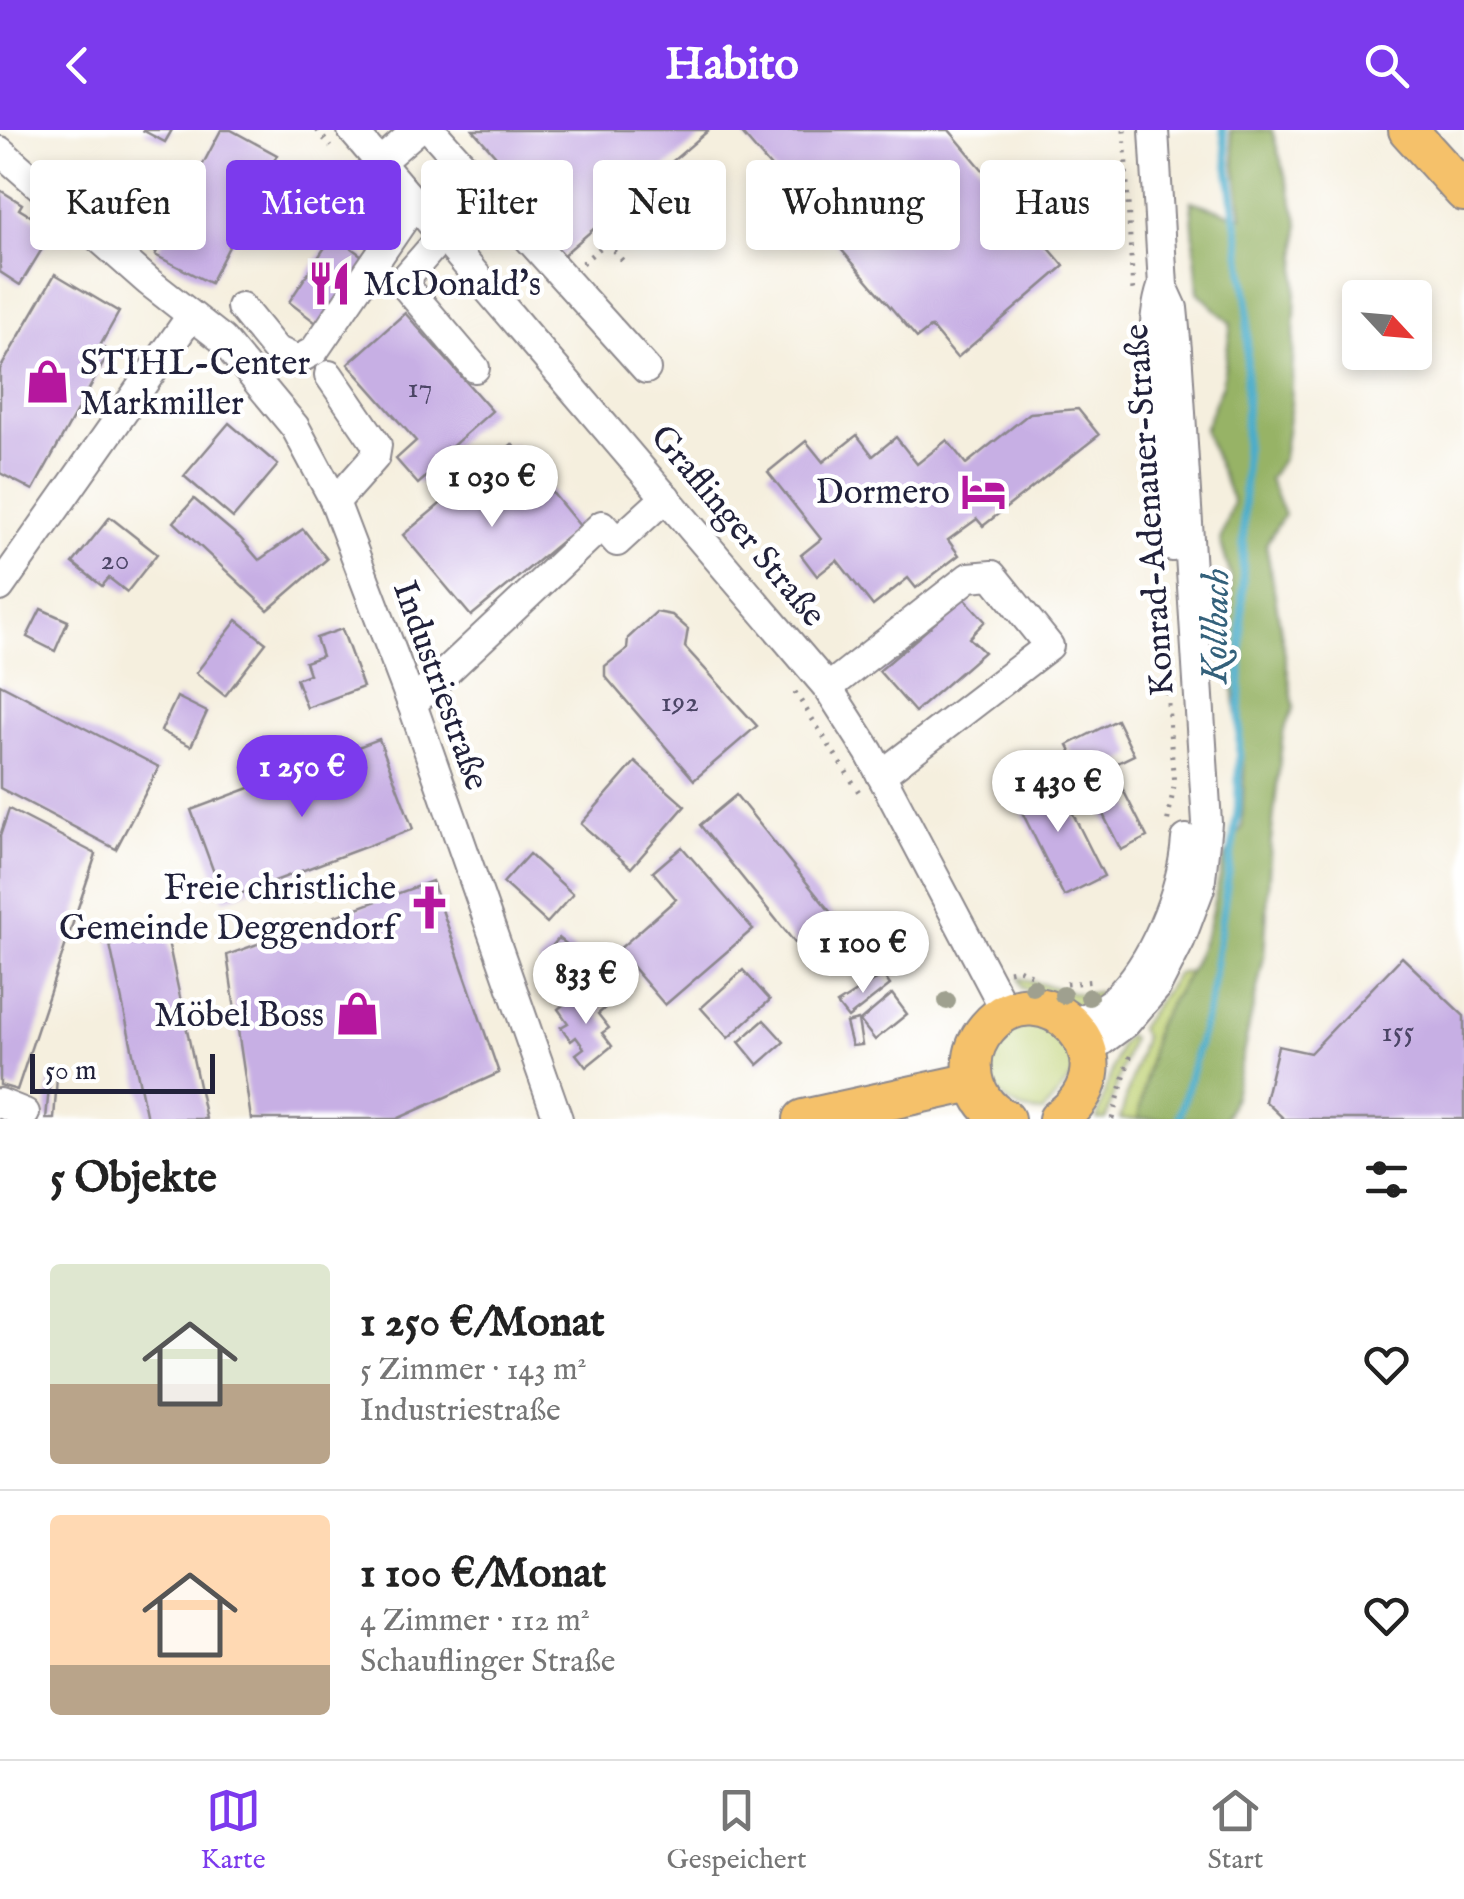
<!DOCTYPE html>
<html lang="de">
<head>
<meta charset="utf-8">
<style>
  :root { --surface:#fff; --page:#f6f6f6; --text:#222; --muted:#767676; --line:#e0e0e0; --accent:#7c3aed }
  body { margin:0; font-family:"IM FELL English",serif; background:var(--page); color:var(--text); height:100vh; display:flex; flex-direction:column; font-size:38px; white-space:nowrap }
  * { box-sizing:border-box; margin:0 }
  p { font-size:32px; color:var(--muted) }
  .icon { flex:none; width:55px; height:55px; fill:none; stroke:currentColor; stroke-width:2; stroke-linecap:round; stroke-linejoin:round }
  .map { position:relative; height:989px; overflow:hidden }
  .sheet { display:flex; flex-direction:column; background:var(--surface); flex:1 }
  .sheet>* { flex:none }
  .guide { position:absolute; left:30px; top:30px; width:1405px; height:90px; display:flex; gap:20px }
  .needle { width:65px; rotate:116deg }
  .controls { position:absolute; left:1342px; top:150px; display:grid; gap:20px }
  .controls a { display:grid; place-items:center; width:90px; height:90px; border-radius:10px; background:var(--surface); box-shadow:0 5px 15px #0003; font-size:50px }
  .scale { position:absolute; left:30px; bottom:25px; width:185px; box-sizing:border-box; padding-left:10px; border:5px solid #22223b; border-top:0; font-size:28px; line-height:35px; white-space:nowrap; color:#22223b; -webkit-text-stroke:8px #fff; paint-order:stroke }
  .price { position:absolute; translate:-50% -85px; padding:0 22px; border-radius:35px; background:#fff; color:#222; font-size:32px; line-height:65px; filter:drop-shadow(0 2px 5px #0008) }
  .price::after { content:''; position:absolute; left:50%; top:60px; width:30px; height:22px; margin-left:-15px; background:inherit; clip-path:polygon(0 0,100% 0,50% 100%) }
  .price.current { background:var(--accent); color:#fff }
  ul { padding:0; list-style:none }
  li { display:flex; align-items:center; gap:30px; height:250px; padding:0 50px }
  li+li { border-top:2px solid var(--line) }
  li span { display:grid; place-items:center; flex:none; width:280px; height:200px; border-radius:10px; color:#555 }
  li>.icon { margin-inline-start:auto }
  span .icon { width:120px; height:120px; fill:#fffc; stroke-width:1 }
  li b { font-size:42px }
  h2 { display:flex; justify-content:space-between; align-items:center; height:120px; padding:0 50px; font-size:42px }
  .chip { padding:0 35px; border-radius:10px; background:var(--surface); box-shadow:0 5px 15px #0003; font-size:35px; line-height:90px }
  .chip.current { background:var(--accent); color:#fff }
  header { display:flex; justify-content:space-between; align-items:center; height:130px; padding:0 50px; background:var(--accent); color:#fff; font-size:45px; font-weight:800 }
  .tab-bar { display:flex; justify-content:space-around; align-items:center; height:140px; border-top:2px solid var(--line); background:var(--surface); font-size:28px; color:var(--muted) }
  .tab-bar a { display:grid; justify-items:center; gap:5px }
  .tab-bar .current { color:var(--accent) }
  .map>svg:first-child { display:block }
</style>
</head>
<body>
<header><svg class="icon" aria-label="back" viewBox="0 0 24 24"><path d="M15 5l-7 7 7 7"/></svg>Habito<svg class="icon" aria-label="search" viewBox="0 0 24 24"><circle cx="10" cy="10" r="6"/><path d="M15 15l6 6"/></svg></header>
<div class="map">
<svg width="1464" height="989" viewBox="0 0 1464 989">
  <rect width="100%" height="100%" fill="#fff"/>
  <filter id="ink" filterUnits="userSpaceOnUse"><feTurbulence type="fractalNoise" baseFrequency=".01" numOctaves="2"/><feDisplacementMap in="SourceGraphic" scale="20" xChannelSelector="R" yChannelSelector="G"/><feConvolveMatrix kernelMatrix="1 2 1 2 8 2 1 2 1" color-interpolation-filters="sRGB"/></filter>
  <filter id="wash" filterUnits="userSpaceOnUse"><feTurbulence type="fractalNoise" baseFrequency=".0048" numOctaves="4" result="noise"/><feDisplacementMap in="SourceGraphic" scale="40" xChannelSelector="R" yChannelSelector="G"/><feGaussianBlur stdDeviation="2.25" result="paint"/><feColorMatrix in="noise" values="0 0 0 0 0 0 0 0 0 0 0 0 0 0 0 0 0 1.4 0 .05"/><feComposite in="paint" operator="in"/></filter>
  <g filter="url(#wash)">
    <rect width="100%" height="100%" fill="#f5efde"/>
    <g fill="#bfd174" stroke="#707a58" stroke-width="2.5">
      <polygon points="1190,841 1156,896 1138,989 1120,989 1144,907 1139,898 1177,844"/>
      <polygon points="1019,848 1082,865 1098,862 1101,870 1079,876 1022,858"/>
      <path d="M1035,894L1061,903L1078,940L1043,982C979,983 970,902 1035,894Z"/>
      <polygon points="1127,906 1131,909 1106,989 1097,989 1120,915"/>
    </g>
    <polygon fill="#97b366" stroke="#5c6a50" stroke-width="2.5" points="1230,0 1272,0 1299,94 1291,274 1283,328 1269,349 1284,385 1266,414 1294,577 1283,603 1271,710 1264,827 1233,970 1225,989 1138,989 1156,896 1190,841 1208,798 1224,729 1242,697 1244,641 1232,545 1231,447 1220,410 1233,372 1204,300 1222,254 1231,194 1198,162 1191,71 1242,87"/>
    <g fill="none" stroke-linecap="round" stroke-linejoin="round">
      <polyline stroke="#4badca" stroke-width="8" points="1179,989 1210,870 1238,679 1248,173 1223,0"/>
    </g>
    <g id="blocks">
      <g fill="#c7afe4">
        <polygon points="142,0 172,0 165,12"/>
        <polygon points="221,0 231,0 277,25 210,153 155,125"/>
        <polygon points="473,0 709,0 554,133 490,58 509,41"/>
        <polygon points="739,0 949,0 1064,136 957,228 931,197 917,208"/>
        <polygon points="0,60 22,74 19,79 42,93 35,104 47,111 20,155 0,142"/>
        <polygon points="333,105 372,133 324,199 289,172"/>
        <polygon points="55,144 119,182 100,216 110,221 33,360 0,343 0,239"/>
        <polygon points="405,183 492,281 440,327 444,331 418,354 396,329 416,311 348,234"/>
        <polygon points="1078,279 1099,305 983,396 977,389 948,410 959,425 916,458 908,448 873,476 837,430 817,446 801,425 821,409 768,342 806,311 823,332 857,305 873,326 896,307 917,334 947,310 966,334 1030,283"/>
        <polygon points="229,293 278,335 233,388 184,346"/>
        <polygon points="512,314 580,396 471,486 403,405"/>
        <polygon points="194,369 240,408 259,430 303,399 327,429 268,480 174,392"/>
        <polygon points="110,387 157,424 127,462 109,448 102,456 73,433"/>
        <polygon points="964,468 985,491 969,508 984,522 915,582 879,541"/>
        <polygon points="41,479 68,491 55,521 27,507"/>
        <polygon points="656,482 672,485 688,499 685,517 757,596 694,650 605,546 605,536 627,519 628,508"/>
        <polygon points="237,490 266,513 225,566 196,543"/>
        <polygon points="342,499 363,557 307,578 296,549 309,544 305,532 322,526 316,508"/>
        <polygon points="0,554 159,637 116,719 0,658"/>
        <polygon points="177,567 207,582 191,616 161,601"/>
        <polygon points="1117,590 1134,625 1111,636 1147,707 1121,720 1068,615"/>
        <polygon points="379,609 413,699 224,770 191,680"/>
        <polygon points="635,632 685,676 631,738 581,694"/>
        <polygon points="1053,644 1104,746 1064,766 1013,664"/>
        <polygon points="736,665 836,789 799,818 700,695"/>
        <polygon points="9,679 96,724 17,960 0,955 0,706"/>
        <polygon points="682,717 753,799 665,875 618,820 676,769 653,742"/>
        <polygon points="529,724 573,764 547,793 503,753"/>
        <polygon points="432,751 499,943 397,989 251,989 227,825"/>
        <polygon points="165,797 206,989 147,989 109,810"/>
        <polygon points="888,798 904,820 862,851 846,829"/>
        <polygon points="559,808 575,821 555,847 538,833"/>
        <polygon points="1402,827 1464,886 1464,989 1284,989 1265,971 1278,916 1310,923"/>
        <polygon points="743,840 770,870 728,908 701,878"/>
        <polygon points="883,845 890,855 848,888 837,874"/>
        <polygon points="581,861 592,875 598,871 604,879 598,884 609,898 602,903 612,916 586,937 576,924 584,918 576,907 571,911 561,897 568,893 558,879"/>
        <polygon points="892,864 907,884 875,910 860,891"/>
        <polygon points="764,890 784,912 758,935 739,912"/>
        <polygon points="858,890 862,915 852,916 846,893"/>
        <polygon points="50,947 57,947 54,989 46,989"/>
      </g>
    </g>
  </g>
  <g filter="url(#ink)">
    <use href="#blocks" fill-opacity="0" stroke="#8c888c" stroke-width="2.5"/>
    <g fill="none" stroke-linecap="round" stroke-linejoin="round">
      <defs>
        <g id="minor">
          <polyline points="352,0 828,558 869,622 1006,882"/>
          <polyline points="431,0 646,239"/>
          <polyline points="0,21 149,152 222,209 295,297 335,372 412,574 558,989"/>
          <polyline points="380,32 417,0"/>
          <polyline points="444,104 402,152 475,238"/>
          <path d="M1162,157C1141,216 1165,351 1172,417"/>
          <polyline points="241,177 276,220 297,230 314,221 415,73"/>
          <polyline points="329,245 377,315 375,327 335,372"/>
          <polyline points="0,457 191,186"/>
          <polyline points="828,558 969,447 992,445 1049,516 881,645"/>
          <polyline points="412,574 602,395 617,412 666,367"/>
          <path d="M1073,895C1086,887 1102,880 1114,870C1153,834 1182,762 1186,709"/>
          <polyline points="1088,921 1126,893 1156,858 1180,811 1200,758 1207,693 1177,220 1173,178 1163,156 1154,0"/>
          <polyline points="0,973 25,983"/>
        </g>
        <g id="major">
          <polyline points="1408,0 1464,62"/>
          <polyline points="803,989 973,952"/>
          <path d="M1005,989C986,980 974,961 973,940C971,924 977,910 987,898C1040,833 1141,930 1058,989"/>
        </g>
      </defs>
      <use href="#minor" stroke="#8c888c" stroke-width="32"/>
      <use href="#major" stroke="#8c888c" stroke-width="42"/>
      <g stroke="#8c888c" stroke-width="5" stroke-dasharray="2.5 8" stroke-linecap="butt">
        <polyline points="317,0 331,17"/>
        <polyline points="1124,0 1133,162"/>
        <polyline points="582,133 606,113 627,135"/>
        <polyline points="1158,437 1174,656 1167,694"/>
        <polyline points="795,562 859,662"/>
        <polyline points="1009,841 1019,839 1031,845"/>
        <polyline points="1066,854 1095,851"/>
        <polyline points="1112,989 1131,923"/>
      </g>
      <use href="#minor" stroke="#fff" stroke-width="28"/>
      <use href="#major" stroke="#f5c16b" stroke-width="38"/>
    </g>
    <g fill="#9fa08f">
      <circle cx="1033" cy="857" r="9"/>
      <circle cx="1063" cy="865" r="9"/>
      <circle cx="1089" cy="867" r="9"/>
      <circle cx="947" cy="871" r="9"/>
    </g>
  </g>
  <defs>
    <symbol id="restaurant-bare" viewBox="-9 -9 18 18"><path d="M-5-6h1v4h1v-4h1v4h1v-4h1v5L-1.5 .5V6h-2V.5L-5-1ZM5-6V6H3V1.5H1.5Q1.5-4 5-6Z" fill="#b5179e" stroke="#fff" stroke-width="2.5" paint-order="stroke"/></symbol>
    <symbol id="shop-bare" viewBox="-9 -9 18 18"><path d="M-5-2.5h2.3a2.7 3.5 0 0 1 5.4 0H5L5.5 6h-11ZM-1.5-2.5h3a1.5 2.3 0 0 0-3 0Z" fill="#b5179e" stroke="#fff" stroke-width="2.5" paint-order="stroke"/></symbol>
    <symbol id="hotel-bare" viewBox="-9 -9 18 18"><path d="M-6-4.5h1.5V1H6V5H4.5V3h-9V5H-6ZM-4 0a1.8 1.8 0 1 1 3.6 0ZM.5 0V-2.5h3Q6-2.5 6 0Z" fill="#b5179e" stroke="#fff" stroke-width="2.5" paint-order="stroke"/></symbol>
    <symbol id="church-bare" viewBox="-9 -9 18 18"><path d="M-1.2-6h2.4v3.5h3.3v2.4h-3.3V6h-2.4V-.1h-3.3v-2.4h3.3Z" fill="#b5179e" stroke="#fff" stroke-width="2.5" paint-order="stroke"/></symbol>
  </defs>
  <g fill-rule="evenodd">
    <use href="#restaurant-bare" x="298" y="122" width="63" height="63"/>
    <use href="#shop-bare" x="16" y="220" width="63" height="63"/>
    <use href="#hotel-bare" x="952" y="330" width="63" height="63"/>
    <use href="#church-bare" x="398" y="746" width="63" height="63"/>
    <use href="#shop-bare" x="326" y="852" width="63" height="63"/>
  </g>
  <g text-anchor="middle" stroke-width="9" stroke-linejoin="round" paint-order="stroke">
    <g font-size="30" fill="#4b4565">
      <text x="420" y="267">17</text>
      <text x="115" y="439">20</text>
      <text x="680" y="581">192</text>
      <text x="1398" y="911">155</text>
    </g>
    <g font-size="35" fill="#22223b" stroke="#fff" text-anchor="end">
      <text x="363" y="165" text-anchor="start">McDonald's</text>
      <text x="80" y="244" text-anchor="start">STIHL-Center<tspan x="80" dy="40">Markmiller</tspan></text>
      <text x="950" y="373">Dormero</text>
      <text x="396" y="769">Freie christliche<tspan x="396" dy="40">Gemeinde Deggendorf</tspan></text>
      <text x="324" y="896">Möbel Boss</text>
    </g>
    <g font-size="35" fill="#22223b" stroke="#fff">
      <text transform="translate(1148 380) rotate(-94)" y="12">Konrad-Adenauer-Straße</text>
      <text transform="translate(739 395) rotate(50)" y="12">Graflinger Straße</text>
      <text transform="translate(442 555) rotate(70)" y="12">Industriestraße</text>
    </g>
    <g font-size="38" font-style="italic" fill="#34617b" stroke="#fff">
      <text transform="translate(1214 496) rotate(-89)" y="13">Kollbach</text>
    </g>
  </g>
</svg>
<div class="controls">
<a><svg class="needle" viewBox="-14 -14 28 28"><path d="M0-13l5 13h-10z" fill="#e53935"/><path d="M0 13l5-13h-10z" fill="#767676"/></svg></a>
</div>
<div class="scale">50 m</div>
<b class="price" style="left:492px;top:400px">1 030 €</b>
<b class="price current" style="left:302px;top:690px">1 250 €</b>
<b class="price" style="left:1058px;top:705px">1 430 €</b>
<b class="price" style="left:863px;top:866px">1 100 €</b>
<b class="price" style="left:586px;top:897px">833 €</b>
<div class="guide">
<a class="chip">Kaufen</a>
<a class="chip current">Mieten</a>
<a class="chip">Filter</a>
<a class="chip">Neu</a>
<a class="chip">Wohnung</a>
<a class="chip">Haus</a>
</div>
</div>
<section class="sheet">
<h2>5 Objekte<svg class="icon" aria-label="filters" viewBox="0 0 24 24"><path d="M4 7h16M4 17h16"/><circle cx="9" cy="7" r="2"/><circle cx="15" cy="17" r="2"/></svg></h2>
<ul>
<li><span style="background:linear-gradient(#dfe7d0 60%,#b9a48a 0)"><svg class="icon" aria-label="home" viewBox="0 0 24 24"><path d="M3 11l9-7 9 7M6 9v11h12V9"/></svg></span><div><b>1 250 €/Monat</b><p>5 Zimmer · 143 m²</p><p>Industriestraße</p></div><svg class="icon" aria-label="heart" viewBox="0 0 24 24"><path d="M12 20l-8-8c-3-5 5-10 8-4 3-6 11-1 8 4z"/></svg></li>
<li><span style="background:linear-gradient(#ffd9b3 75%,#b9a48a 0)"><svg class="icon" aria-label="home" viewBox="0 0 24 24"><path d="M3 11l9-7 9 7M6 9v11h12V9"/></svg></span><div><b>1 100 €/Monat</b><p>4 Zimmer · 112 m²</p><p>Schauflinger Straße</p></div><svg class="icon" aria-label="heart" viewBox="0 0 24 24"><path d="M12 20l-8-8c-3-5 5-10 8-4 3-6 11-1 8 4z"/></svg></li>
</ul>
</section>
<nav class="tab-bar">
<a class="current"><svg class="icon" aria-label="map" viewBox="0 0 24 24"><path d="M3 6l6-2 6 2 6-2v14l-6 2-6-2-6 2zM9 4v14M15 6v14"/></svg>Karte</a>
<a><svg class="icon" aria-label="saved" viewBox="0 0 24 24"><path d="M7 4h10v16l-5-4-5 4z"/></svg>Gespeichert</a>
<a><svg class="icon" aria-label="home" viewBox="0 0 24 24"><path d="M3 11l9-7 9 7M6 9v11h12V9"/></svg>Start</a>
</nav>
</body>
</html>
